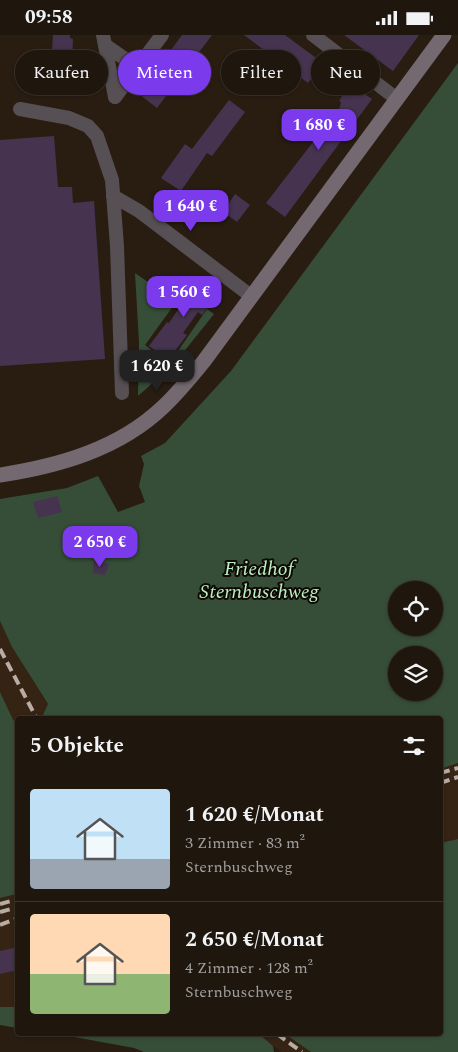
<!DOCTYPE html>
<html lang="de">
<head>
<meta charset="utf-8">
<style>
  :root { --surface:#1f160e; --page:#271f17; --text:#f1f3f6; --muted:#a19f9e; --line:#3c352e; --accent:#7c3aed }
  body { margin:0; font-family:Spectral,serif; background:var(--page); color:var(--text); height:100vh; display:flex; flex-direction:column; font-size:19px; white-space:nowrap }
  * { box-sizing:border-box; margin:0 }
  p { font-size:16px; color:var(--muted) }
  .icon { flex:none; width:28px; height:28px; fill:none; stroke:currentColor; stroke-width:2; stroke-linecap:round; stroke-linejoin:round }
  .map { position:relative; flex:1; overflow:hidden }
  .sheet { position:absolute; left:15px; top:681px; width:428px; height:320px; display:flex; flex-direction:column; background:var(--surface); border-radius:5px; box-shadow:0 1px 4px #0004,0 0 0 1px var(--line) }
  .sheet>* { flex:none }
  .top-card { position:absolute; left:15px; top:15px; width:429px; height:45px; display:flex; gap:10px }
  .tools { position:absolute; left:388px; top:546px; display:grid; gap:10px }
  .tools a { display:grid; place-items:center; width:55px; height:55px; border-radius:50%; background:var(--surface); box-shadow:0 1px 4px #0004,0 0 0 1px var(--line); font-size:25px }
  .price { position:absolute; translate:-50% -42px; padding:0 11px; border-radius:10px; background:var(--accent); color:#fff; font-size:16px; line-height:32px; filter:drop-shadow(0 1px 2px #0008) }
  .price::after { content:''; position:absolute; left:50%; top:30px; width:15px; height:11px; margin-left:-8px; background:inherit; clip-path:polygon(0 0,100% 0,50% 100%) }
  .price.selected { background:#222; color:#fff }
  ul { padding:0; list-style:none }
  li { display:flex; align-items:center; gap:15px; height:125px; padding:0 15px }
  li+li { border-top:1px solid var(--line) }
  li span { display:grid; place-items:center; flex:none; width:140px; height:100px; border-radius:5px; color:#555 }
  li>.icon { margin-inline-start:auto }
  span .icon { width:60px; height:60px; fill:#fffc; stroke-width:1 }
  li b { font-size:21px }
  h2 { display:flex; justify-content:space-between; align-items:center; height:60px; padding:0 15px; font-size:21px }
  .chip { padding:0 18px; border-radius:22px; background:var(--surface); box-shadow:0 1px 4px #0004,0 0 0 1px var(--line); font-size:18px; line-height:45px }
  .chip.selected { background:var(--accent); color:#fff }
  .status { display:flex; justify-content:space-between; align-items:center; height:35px; padding:0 25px; background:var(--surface); direction:ltr }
  .status svg { height:14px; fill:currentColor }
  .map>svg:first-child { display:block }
</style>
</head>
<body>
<div class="status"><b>09:58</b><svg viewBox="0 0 49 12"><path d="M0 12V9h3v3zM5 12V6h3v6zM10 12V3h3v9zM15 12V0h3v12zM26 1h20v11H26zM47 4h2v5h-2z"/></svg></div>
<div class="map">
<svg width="458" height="1017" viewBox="0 0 458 1017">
  <rect width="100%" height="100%" fill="#291d12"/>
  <g fill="#352313">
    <polygon points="0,586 12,612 57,684 18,684 17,693 0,657"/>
    <polygon points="458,728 458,804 440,808 440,734"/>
    <polygon points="17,859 17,972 0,972 0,863"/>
    <polygon points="259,999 285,999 311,1017 281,1017"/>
  </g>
  <g fill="#364e38" fill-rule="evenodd">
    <path d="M458,28V728L440,734V684H45L43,680L48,669L12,612L0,586V464L67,453L98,441L118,477L145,467L139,451L144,429L141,421L165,408L231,336ZM396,555H434V592H396ZM396,620H434V658H396Z"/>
    <polygon points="135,238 176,267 145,310 169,329 207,274 214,279 174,329 138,361 139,308"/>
    <polygon points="0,657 17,693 17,859 0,863"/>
    <polygon points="458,804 458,1017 311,1017 285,999 440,999 440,808"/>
    <polygon points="0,972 17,972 17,993 0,990"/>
    <polygon points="58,999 259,999 273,1011 274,1017 144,1017 134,1013"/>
  </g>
  <g fill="#453350">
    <polygon points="53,0 70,0 70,3 73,4 72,28 79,29 81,56 61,56 61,42 58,42 59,17 52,16"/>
    <polygon points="182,0 212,0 157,73 139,59"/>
    <polygon points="244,0 285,0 323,28 308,48"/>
    <polygon points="344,0 419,0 393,36"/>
    <polygon points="353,51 372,64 285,182 266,168 340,72 341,67 339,66 348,52 351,54"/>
    <polygon points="229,65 245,77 212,121 207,118 181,156 161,143 185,109 192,114"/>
    <polygon points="54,101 58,152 72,152 73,168 94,166 105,324 0,331 0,105"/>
    <polygon points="235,159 250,170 237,187 223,177"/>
    <polygon points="201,241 220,255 202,280 198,277 183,298 187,300 168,325 149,311 167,287 169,288"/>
    <polygon points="57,461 62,477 38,483 33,467"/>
    <polygon points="94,525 109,529 105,540 93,538"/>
    <polygon points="18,912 18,935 0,939 0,916"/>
  </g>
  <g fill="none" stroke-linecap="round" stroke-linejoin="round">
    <g stroke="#564f54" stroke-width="14">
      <polyline points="103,0 115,62"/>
      <polyline points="313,0 397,64"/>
      <polyline points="105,10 138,33"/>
      <polyline points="115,62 162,0"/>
      <polyline points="20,74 69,83 88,91 97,101 112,145 117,211 122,358"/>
      <polyline points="113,161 139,176 251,261"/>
    </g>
    <path stroke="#756971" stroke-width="15" d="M0,440C59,431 119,414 163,372C178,358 191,342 204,326L444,0"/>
    <g stroke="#b7ada5" stroke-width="4" stroke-dasharray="10 5" stroke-linecap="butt">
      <polyline points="0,614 37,684"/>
      <polyline points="440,738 458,733"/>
      <polyline points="440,748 458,742"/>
      <polyline points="0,869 18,864"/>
      <polyline points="0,877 18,872"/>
      <polyline points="0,890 18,883"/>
      <polyline points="277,999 302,1017"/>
    </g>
  </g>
  <g text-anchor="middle" stroke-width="4" stroke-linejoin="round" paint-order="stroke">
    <g font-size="20" font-style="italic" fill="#bcf1c1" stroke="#0e0905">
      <text x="259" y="540">Friedhof<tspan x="259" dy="23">Sternbuschweg</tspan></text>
    </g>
  </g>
</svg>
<div class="tools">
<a><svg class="icon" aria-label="locate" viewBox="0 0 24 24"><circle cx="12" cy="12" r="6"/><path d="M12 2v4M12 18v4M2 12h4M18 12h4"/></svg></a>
<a><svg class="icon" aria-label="layers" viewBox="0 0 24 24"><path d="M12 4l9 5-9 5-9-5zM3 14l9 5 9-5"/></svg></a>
</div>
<b class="price" style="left:319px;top:116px">1 680 €</b>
<b class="price" style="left:191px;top:197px">1 640 €</b>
<b class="price" style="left:184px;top:283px">1 560 €</b>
<b class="price selected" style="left:157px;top:357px">1 620 €</b>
<b class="price" style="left:100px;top:533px">2 650 €</b>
<div class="top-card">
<a class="chip">Kaufen</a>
<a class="chip selected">Mieten</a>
<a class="chip">Filter</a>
<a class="chip">Neu</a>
</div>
<section class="sheet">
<h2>5 Objekte<svg class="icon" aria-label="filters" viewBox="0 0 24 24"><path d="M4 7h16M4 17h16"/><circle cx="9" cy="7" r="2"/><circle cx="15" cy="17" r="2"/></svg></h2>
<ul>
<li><span style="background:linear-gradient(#bfe0f5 70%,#9aa5b1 0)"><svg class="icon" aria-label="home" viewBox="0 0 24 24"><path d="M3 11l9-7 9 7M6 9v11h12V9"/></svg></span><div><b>1 620 €/Monat</b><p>3 Zimmer · 83 m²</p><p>Sternbuschweg</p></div></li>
<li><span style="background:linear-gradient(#ffd9b3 60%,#8fb573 0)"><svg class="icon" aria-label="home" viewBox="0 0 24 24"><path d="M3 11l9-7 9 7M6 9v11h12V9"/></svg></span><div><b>2 650 €/Monat</b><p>4 Zimmer · 128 m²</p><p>Sternbuschweg</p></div></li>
</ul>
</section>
</div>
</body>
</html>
